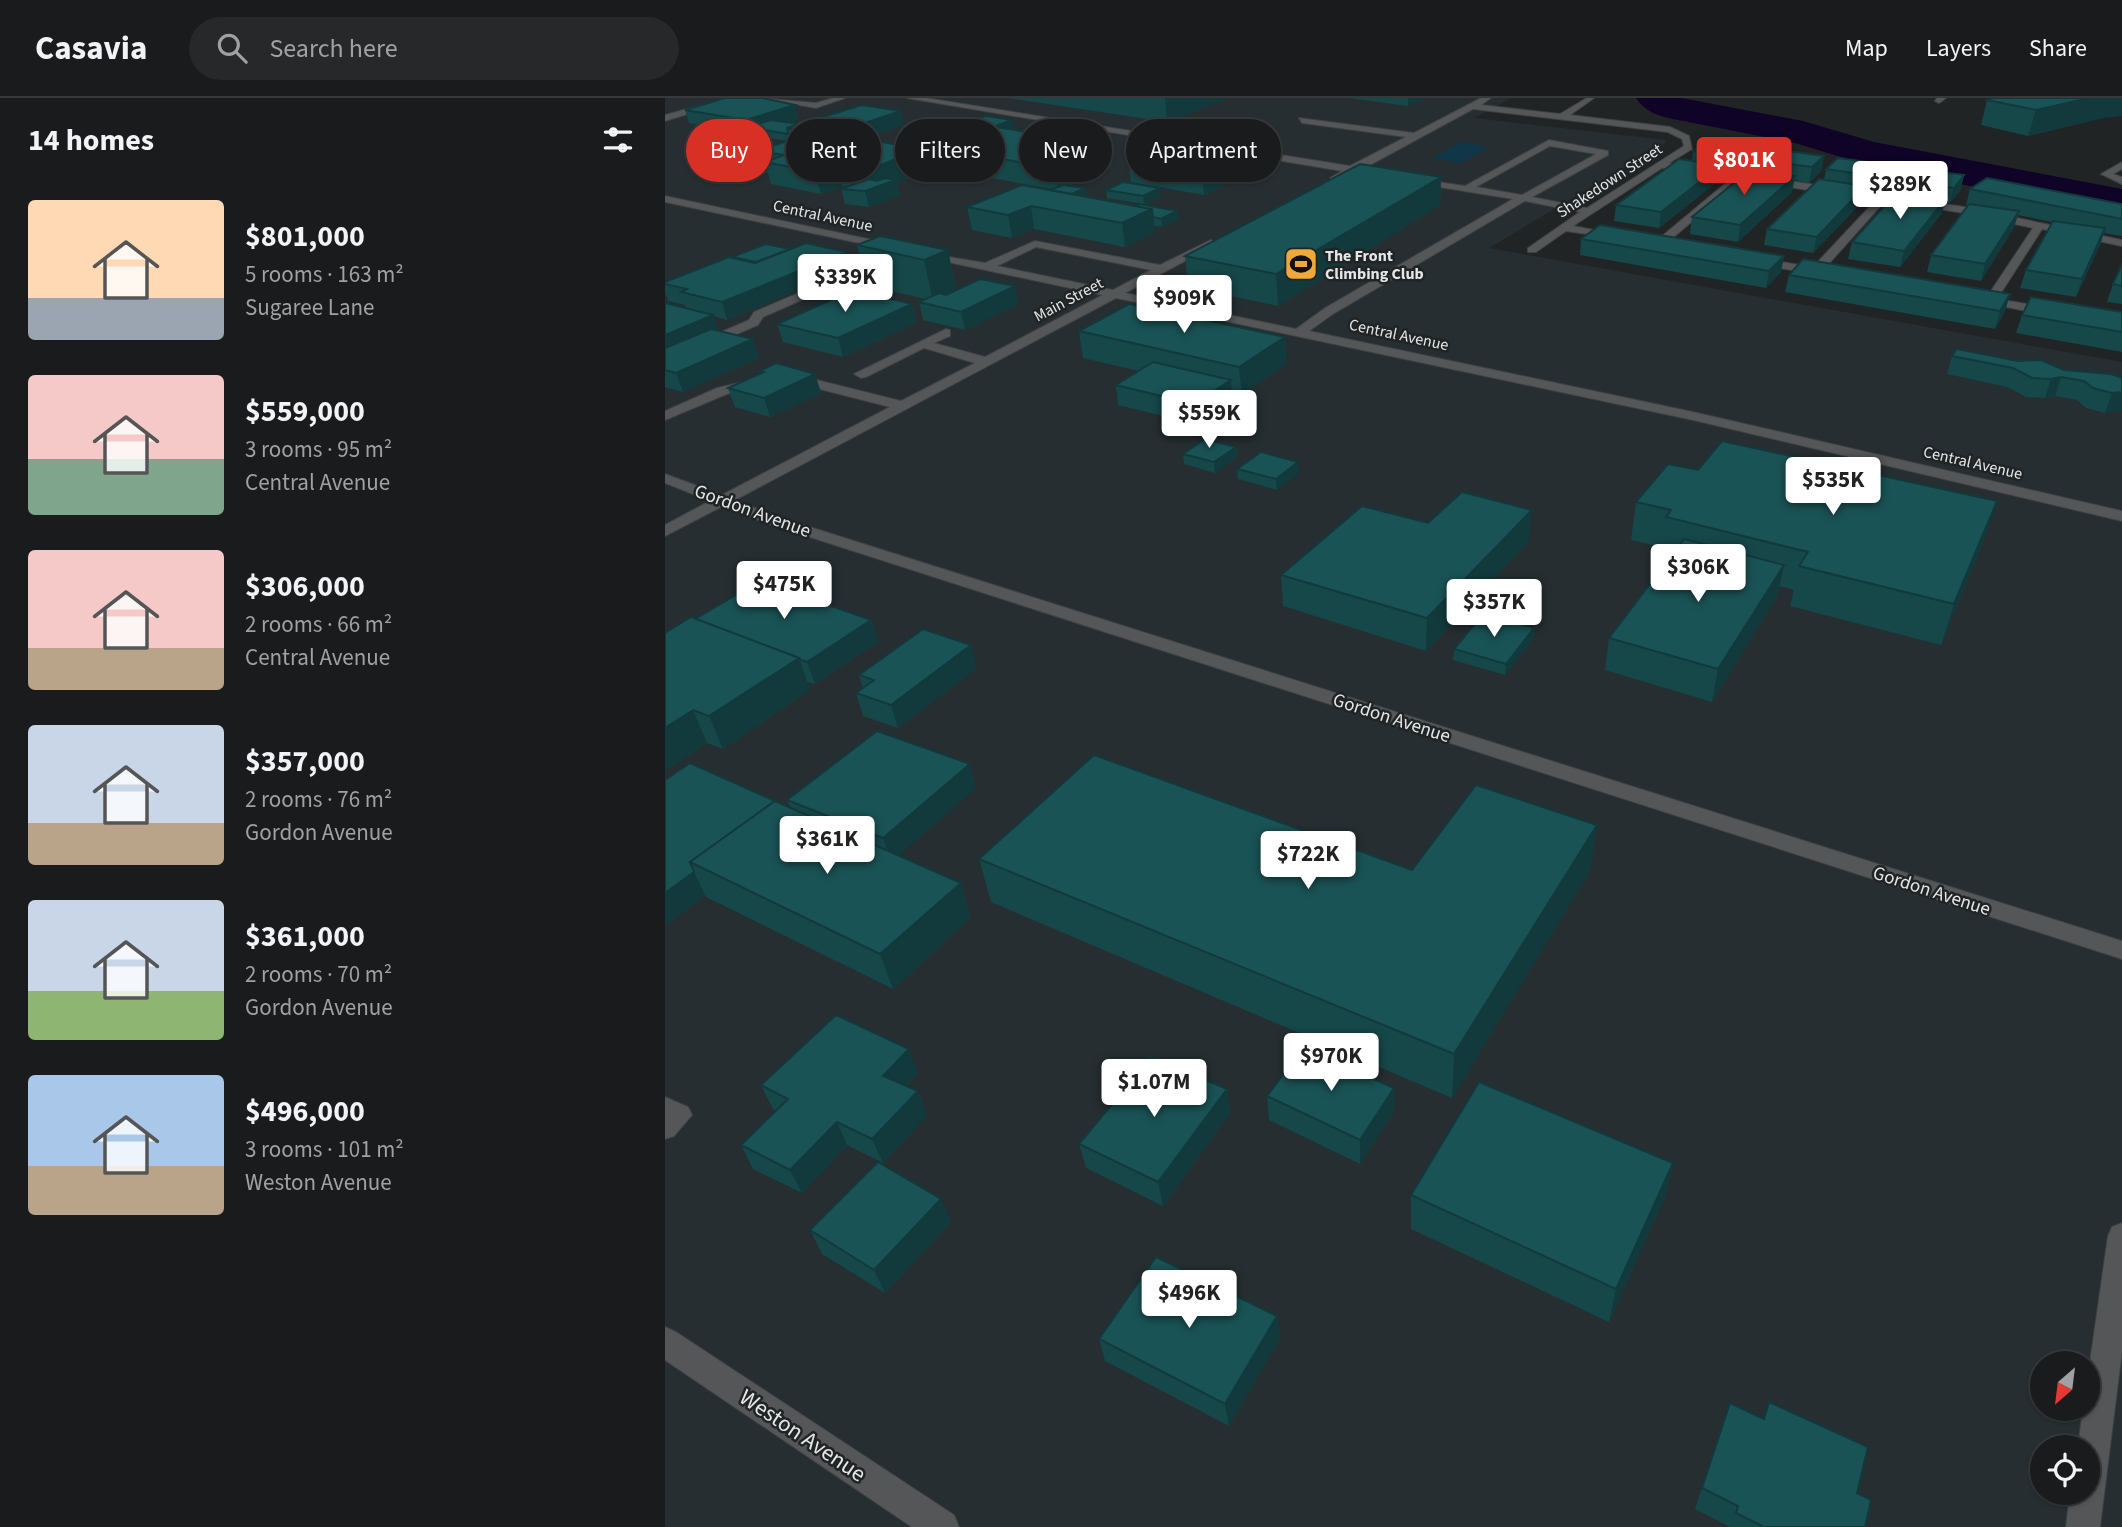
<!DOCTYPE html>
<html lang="en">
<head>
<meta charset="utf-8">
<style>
  :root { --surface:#191b1c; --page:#262829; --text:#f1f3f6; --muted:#9fa1a3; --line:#37393b; --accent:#d93025 }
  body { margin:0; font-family:"Source Sans 3",sans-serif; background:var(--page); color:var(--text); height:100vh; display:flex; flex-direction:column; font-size:26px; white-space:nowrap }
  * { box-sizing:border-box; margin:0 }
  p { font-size:23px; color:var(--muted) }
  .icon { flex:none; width:38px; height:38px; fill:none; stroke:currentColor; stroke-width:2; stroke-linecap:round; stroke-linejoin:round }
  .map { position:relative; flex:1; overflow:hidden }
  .panel { display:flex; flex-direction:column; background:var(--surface); width:665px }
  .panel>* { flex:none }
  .banner { position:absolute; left:21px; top:21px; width:665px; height:63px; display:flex; gap:14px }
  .needle { width:46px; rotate:208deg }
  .controls { position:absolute; left:1365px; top:1253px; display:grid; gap:14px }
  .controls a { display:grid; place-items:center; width:70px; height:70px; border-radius:50%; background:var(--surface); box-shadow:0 2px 5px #0004,0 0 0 2px var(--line); font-size:35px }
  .price { position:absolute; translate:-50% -60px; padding:0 16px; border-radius:7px; background:#fff; color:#222; font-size:23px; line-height:46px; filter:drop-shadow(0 2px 4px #0008) }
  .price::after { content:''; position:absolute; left:50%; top:42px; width:21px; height:16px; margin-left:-10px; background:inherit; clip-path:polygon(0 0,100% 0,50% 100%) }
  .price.current { background:var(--accent); color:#fff }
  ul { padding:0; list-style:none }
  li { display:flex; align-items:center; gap:21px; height:175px; padding:0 28px }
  li span { display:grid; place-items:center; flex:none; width:196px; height:140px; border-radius:7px; color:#555 }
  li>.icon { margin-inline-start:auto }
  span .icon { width:84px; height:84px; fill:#fffc; stroke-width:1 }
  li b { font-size:30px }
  h2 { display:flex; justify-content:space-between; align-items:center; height:84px; padding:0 28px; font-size:30px }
  .chip { padding:0 24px; border-radius:32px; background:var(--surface); box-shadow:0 2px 5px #0004,0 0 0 2px var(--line); font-size:24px; line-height:63px }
  .chip.current { background:var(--accent); color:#fff }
  header { display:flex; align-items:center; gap:42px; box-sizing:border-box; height:98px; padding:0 35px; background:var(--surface); border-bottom:2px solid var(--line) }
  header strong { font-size:33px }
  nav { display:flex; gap:38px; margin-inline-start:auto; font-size:24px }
  .search { width:490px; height:63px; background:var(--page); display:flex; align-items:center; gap:18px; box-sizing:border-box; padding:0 24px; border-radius:38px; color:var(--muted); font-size:26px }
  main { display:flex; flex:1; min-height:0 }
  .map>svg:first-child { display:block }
</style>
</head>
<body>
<header>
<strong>Casavia</strong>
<div class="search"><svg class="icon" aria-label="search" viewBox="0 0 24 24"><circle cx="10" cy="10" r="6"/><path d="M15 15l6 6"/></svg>Search here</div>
<nav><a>Map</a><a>Layers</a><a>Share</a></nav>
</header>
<main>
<section class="panel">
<h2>14 homes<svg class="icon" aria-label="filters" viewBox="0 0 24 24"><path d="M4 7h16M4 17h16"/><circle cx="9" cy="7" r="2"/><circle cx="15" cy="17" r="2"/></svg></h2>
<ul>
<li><span style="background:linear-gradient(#ffd9b3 70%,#9aa5b1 0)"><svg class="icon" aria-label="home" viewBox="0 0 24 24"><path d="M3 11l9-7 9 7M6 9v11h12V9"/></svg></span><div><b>$801,000</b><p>5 rooms · 163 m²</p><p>Sugaree Lane</p></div></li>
<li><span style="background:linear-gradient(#f6c9c9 60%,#7fa58c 0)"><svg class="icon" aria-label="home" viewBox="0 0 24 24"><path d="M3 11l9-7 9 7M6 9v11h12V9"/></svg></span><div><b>$559,000</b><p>3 rooms · 95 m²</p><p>Central Avenue</p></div></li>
<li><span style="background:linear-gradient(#f6c9c9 70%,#b9a48a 0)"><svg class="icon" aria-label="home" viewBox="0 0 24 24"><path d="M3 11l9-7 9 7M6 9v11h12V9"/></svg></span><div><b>$306,000</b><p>2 rooms · 66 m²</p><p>Central Avenue</p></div></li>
<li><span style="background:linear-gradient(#c9d6e8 70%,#b9a48a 0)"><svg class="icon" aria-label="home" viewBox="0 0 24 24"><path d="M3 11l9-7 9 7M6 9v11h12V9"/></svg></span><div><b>$357,000</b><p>2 rooms · 76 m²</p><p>Gordon Avenue</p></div></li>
<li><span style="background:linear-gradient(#c9d6e8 65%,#8fb573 0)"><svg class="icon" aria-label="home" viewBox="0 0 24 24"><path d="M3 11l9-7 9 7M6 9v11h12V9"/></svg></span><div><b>$361,000</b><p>2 rooms · 70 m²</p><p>Gordon Avenue</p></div></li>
<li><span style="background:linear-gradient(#a9c7e8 65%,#b9a48a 0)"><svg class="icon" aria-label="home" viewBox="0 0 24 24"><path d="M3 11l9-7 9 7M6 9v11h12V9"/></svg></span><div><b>$496,000</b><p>3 rooms · 101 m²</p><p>Weston Avenue</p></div></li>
</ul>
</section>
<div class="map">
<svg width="1457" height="1429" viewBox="0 0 1457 1429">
  <rect width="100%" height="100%" fill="#212425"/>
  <path fill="#262e32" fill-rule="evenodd" d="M0,0H846L809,20L1001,42L1000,45L824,150L1457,264V1429H0ZM1377,1265H1423V1311H1377ZM1377,1349H1423V1395H1377Z"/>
  <polygon fill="#103748" points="796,44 824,49 796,65 767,60"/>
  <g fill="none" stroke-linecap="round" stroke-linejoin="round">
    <path fill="#0f0328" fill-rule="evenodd" d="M971,0H1017L1138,23L1209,44L1457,91V119L1202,67L1130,45L1008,21C993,18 979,13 971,0Z"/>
    <defs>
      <g id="minor">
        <polygon points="62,0 75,0 0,23 0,17"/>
        <polygon points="95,0 151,5 168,0 180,0 151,10"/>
        <path d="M242,0H261L685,68L741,39L637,25L634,20L749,35L816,0H826L816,7L895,16L922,0H929L905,17L1005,29L1024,38L1027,51L1004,65L1299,109L1457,142V148L1377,131L1332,201L1391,211L1393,214L1387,218L1311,203V199H1322L1368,130L1299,115L1220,103L1159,171L1162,174L1160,176L1156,177L1091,166L1085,163L1091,160L1148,169L1211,102L1076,82L998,148H990V144L1067,80L997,70L908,128L956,137V141L901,133L871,154H863V150L915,114L860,103L668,216L644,233L1028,314L1457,413V423L1028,322L451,200L70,402L110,418L1457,843V861L98,424L58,408L0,438V427L45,403L0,385V376L57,397L225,309L123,283V277L128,276L236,303L310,265L259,250L201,279L196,280L189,276L281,231L285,232V238L269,245L320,259L438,197L259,159L255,158V154L320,165L370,143L495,167L546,142L551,145L550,147L460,195L631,231L660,210L848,101L749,85L746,84V80L800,88L884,42L943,53V57L867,99L922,110L1019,48L1017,41L1003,34L808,11L692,74L670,83L665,80L677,73ZM885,48L931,56L857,97L811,89ZM371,149L486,172L448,192L332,168Z"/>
        <polygon points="1272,0 1281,0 1274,5 1270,3"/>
        <polygon points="1457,64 1457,71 1448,76 1457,79 1457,86 1436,76"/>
        <polygon points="0,98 227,146 232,149 227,152 0,104"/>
        <polygon points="223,157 229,160 227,162 98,219 93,227 0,267 0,258 84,222 89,214"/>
        <polygon points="90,281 97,285 95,288 62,296 0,322 0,313 52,290"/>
        <polygon points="0,999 23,1009 27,1017 9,1038 0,1041"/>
        <polygon points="1457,1125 1457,1253 1435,1429 1401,1429 1405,1395 1423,1395 1423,1349 1413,1349 1418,1311 1423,1311 1423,1278 1443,1138 1447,1129"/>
        <polygon points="0,1229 11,1234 289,1417 294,1429 247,1429 0,1262"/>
      </g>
    </defs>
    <use href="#minor" stroke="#3f4142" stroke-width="2"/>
    <use href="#minor" fill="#545658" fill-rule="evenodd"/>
  </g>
  <g fill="#164749">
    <polygon points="343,0 563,0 502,24"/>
    <polygon points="684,0 760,0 743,8"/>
    <polygon points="1322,2 1438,20 1363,38 1316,27"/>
    <polygon points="130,7 133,21 122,24 134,26 239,27 197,41 263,73 232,84 235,97 204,109 180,106 176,91 182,89 177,88 156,96 106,86 103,75 99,74 92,53 122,43 24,25 20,12"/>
    <polygon points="347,22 348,32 448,69 404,88 421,98 470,108 512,113 513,121 497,129 489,128 490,134 460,149 369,131 347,140 307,132 302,109 387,91 265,69 260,48 279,41 277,33"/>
    <polygon points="1028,53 1159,58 1156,73 1144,85 1129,82 1127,94 1073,144 1025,136 1027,119 1081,75 1056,72 1054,82 994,130 949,123 951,107 1027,63"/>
    <polygon points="606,61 606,76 589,85 569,82 539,97 466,84 464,69"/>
    <polygon points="1161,71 1299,77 1295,93 1285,105 1280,104 1277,115 1235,169 1183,161 1187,144 1229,97 1199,93 1197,104 1148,155 1099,147 1102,131 1159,82"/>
    <polygon points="776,79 775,107 613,208 523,189 520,158"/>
    <polygon points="1305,91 1457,106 1457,138 1439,135 1435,147 1411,199 1355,190 1361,172 1387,124 1353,117 1349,129 1316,183 1262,174 1266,157 1303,107 1301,107"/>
    <polygon points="441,92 496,98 479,106 442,100"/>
    <polygon points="916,141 1119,158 1116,174 1101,190 915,157"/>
    <polygon points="192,147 283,152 291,192 350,188 353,206 300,232 258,222 254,204 261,201 202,188"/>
    <polygon points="125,151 181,154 185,170 62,222 48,218 53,232 88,241 94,260 18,294 0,289 0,203 1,205 21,211 20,207 3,203 0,194 0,184 67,160"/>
    <polygon points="1457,166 1457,206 1442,204 1448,186"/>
    <polygon points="1124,177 1345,196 1340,213 1330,231 1120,194"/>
    <polygon points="247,206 252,224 178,259 118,244 112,226"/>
    <polygon points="1457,214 1457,254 1351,235 1357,217"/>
    <polygon points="414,233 620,239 621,266 577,297 567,294 567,301 531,326 453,307 451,287 474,273 418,260"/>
    <polygon points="1287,258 1399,272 1457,280 1440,315 1421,310 1412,302 1390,298 1380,300 1361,299 1342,289 1282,276"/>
    <polygon points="95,273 150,276 156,295 105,319 70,309 63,290 96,275"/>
    <polygon points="571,349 572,359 550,375 519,366 518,356"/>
    <polygon points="572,371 634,375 612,392 573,381"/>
    <polygon points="971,404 1319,441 1276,547 1125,508 1129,492 1114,488 1112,498 1047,604 940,572 944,540 1005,460 995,458 996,449 966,442"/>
    <polygon points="763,425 864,443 761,553 618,508 616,477"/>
    <polygon points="30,521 206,522 213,544 150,586 142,584 145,592 58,651 42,645 0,673"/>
    <polygon points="869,530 868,541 840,577 788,562 789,551"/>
    <polygon points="312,570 233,630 198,618 191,595 198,590 194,577"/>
    <polygon points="0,682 125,709 122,702 311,690 233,757 306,819 228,891 41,799 40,797 0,828"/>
    <polygon points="314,761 747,772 926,771 787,1000 326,804"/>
    <polygon points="253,975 241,988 253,993 262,1017 218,1065 182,1047 137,1095 88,1071 76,1047 111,1013 108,1011 96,987"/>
    <polygon points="562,991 565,1015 498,1108 421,1070 414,1046"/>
    <polygon points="602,998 729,1014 695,1066 604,1022"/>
    <polygon points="1008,1065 1000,1099 944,1224 746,1131 746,1097"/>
    <polygon points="286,1124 220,1195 157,1156 145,1132"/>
    <polygon points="612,1218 615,1240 564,1328 440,1263 434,1241"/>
    <polygon points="1104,1304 1192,1395 1200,1429 1065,1429 1030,1411 1058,1327 1098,1321"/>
  </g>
  <g fill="#123a3c">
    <polygon points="500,0 563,0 502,24"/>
    <polygon points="743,0 760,0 743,8"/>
    <polygon points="1424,0 1457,0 1457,18 1438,20 1363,38 1371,12"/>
    <polygon points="130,7 133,21 99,32 83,29 81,22"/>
    <polygon points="236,13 239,27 166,51 162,37"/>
    <polygon points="347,22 349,36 304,37"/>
    <polygon points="445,47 448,69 393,92 390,70"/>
    <polygon points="258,51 263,73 232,84 235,97 204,109 200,93 206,91 202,72"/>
    <polygon points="1159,58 1156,73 1144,85 1147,69"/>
    <polygon points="606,61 606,76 589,85 588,70"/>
    <polygon points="171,66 177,88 156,96 150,74"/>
    <polygon points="568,67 569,82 539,97 537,81"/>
    <polygon points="1056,67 1054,82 994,130 996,114"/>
    <polygon points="1299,77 1295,93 1285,105 1289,90"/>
    <polygon points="1130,78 1127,94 1073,144 1075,127"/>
    <polygon points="776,79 775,107 613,208 611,176"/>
    <polygon points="1200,88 1197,104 1148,155 1152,139"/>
    <polygon points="420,90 421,98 388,113 387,105"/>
    <polygon points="495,90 496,98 479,106 478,98"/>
    <polygon points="1281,100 1277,115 1235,169 1239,153"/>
    <polygon points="366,108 369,131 347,140 343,117"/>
    <polygon points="487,111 490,134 460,149 457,125"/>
    <polygon points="512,113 513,121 497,129 496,121"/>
    <polygon points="1354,113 1349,129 1316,183 1320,166"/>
    <polygon points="1440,130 1435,147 1411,199 1417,181"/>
    <polygon points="283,152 291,193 268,203 259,162"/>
    <polygon points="181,154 185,170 62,222 57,204"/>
    <polygon points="1119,158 1116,174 1101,190 1104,173"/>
    <polygon points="350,188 353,206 300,232 296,214"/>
    <polygon points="1345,196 1340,213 1330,231 1335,213"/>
    <polygon points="247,206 252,224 178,259 173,240"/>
    <polygon points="48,217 54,235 0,258 0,237"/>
    <polygon points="620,239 621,266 577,297 574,269"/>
    <polygon points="88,241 94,260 18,294 11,275"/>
    <polygon points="150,276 156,295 105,319 99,300"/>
    <polygon points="1396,279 1390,298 1380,300 1386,281"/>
    <polygon points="566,282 567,301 531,326 529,306"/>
    <polygon points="1457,294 1457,313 1440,315 1447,295"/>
    <polygon points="571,349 572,359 550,375 549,364"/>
    <polygon points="633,364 634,375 612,392 611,381"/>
    <polygon points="1332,403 1319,441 1276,547 1289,506"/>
    <polygon points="867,412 864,443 761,553 762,520"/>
    <polygon points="1119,467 1112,498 1047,604 1053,571"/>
    <polygon points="206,522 213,544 150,586 142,564"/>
    <polygon points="869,530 868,541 840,577 841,566"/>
    <polygon points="306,547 312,570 233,630 226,607"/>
    <polygon points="134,560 145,592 58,651 44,618"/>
    <polygon points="28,612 42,645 0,673 0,630"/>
    <polygon points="305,666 311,690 226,764 218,740"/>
    <polygon points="932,727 926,771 787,1000 789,956"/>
    <polygon points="29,774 40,797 0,828 0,795"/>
    <polygon points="296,785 306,819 228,891 215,856"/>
    <polygon points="244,951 253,975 227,1002 218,978"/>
    <polygon points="729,990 729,1014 695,1066 695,1042"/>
    <polygon points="562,991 565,1015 498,1108 493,1084"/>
    <polygon points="253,993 262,1017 218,1065 207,1041"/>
    <polygon points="172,1024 182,1047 137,1095 125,1072"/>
    <polygon points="1008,1065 1000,1099 944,1224 951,1191"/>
    <polygon points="276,1101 286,1124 220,1195 209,1172"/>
    <polygon points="612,1218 615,1240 564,1328 560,1306"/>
  </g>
  <g fill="#1a5355" stroke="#123a3c" stroke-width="2">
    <polygon points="60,0 98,0 130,7 81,22 20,12"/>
    <polygon points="1328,0 1424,0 1371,12 1322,2"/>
    <polygon points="197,7 236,13 166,36 152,33 148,35 122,30"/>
    <polygon points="321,18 347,22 328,29 318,27 294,36 277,33"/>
    <polygon points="106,22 134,26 122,30 123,36 83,29"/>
    <polygon points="318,27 445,47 390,70 260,48"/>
    <polygon points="152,33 258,51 202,72 171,66 150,74 100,64 119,57 92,53"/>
    <polygon points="1042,42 1159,58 1147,69 1028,53"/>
    <polygon points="515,47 606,61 588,70 568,67 537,81 464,69"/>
    <polygon points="1173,60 1299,77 1289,90 1161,71"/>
    <polygon points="1014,61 1056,67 996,114 951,107"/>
    <polygon points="695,66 776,79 611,176 520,158"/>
    <polygon points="1085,72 1130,78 1075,127 1027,119"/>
    <polygon points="220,80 231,82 200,93 176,91 204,81 212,83"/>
    <polygon points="1322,80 1457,106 1457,121 1305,91"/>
    <polygon points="1154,81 1200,88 1152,139 1102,131"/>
    <polygon points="458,84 495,90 478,98 441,92"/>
    <polygon points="357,87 487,111 457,125 366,108 343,117 302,109"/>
    <polygon points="398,87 420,90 407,96 385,92"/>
    <polygon points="1233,93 1281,100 1239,153 1187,144"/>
    <polygon points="475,106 512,113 496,121 488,119 487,111 470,108"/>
    <polygon points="1304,106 1354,113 1320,166 1266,157"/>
    <polygon points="1388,123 1440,130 1417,181 1361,172"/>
    <polygon points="935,127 1119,158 1104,173 916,141"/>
    <polygon points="215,138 283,152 259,162 192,147"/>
    <polygon points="141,145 181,154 57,204 16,194 22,191 0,186 0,184 64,159 90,165"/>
    <polygon points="101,146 125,151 91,164 67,159"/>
    <polygon points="1138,161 1345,196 1335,213 1124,177"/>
    <polygon points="1457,166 1457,188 1448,186"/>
    <polygon points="315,181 350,188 296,214 254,204 274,195 281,197"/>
    <polygon points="188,192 247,206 173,240 112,226"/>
    <polygon points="1366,199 1457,214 1457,234 1357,217"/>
    <polygon points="0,205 48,217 0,237"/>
    <polygon points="464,206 620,239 574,269 414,233"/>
    <polygon points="46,231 88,241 11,275 0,272 0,250"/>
    <polygon points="1292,251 1353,263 1376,262 1399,272 1446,276 1457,280 1457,294 1447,295 1428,290 1419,283 1396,279 1386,281 1367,280 1348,270 1287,258"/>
    <polygon points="488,264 566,282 529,306 451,287"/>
    <polygon points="111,265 150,276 99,300 63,290 99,274 95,273"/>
    <polygon points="540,341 571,349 549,364 518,356"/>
    <polygon points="1057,343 1332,403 1289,506 1134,468 1143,454 1001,419 1006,412 971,404 1003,366 1033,372"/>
    <polygon points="596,354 633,364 611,381 572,371"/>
    <polygon points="797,394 867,412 762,520 616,477 697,408 763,425"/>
    <polygon points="1019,441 1119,467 1053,571 944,540"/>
    <polygon points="95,483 206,522 142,564 134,561 134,560 30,521"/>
    <polygon points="818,516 869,530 841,566 789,551"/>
    <polygon points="26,519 134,560 44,618 28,612 0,630 0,535"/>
    <polygon points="258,531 306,547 226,607 191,595 209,582 194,577"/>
    <polygon points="212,633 305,666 218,740 122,702"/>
    <polygon points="429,657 747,772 811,687 932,727 789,956 314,761"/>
    <polygon points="25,665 119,707 110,703 25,764 29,774 0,795 0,682"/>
    <polygon points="110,703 296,785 215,856 25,764"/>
    <polygon points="171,917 244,951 218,978 253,993 207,1041 172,1024 125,1072 76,1047 123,1001 96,987"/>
    <polygon points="638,950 729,990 695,1042 602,998"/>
    <polygon points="486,959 562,991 493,1084 414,1046"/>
    <polygon points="814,984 1008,1065 951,1191 746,1097"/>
    <polygon points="213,1064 276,1101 209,1172 145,1132"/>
    <polygon points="491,1159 612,1218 560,1306 434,1241"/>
    <polygon points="1104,1304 1203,1349 1192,1395 1206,1402 1200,1429 1099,1429 1071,1415 1073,1408 1037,1390 1065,1305 1099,1321"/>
  </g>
  <defs>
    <symbol id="stadium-square" viewBox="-11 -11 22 22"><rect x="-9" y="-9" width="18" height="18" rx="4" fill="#eea83c" stroke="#212425"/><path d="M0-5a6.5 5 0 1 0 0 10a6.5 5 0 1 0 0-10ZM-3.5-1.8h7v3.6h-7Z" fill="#111"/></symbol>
  </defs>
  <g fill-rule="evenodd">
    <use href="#stadium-square" x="617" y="147" width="38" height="38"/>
  </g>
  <g text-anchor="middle" stroke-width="5" stroke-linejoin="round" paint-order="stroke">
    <g font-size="16" fill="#e5e6e7" stroke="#212425">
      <text transform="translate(944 82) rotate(-33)" y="6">Shakedown Street</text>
      <text transform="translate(158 117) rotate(12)" y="6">Central Avenue</text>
      <text transform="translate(403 201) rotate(-28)" y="6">Main Street</text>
      <text transform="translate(734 236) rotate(12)" y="6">Central Avenue</text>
      <text transform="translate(1308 364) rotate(13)" y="6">Central Avenue</text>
    </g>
    <g font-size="16" font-weight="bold" fill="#e5e6e7" stroke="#212425" text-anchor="start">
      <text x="660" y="163">The Front<tspan x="660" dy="18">Climbing Club</tspan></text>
    </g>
    <g font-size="19" fill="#e5e6e7" stroke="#212425">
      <text transform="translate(88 412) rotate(20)" y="7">Gordon Avenue</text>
      <text transform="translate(727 619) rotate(18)" y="7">Gordon Avenue</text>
      <text transform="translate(1267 792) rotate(18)" y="7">Gordon Avenue</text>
    </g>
    <g font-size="23" fill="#e5e6e7" stroke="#212425">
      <text transform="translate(138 1337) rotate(34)" y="8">Weston Avenue</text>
    </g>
  </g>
</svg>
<div class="controls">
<a><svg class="needle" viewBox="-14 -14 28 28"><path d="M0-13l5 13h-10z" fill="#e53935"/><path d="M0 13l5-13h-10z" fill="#9fa1a3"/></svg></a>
<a><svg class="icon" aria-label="locate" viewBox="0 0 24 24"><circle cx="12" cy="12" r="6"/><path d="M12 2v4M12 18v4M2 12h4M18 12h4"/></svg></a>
</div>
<b class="price current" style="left:1079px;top:99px">$801K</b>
<b class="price" style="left:1235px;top:123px">$289K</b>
<b class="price" style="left:180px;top:216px">$339K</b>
<b class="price" style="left:519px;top:237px">$909K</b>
<b class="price" style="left:544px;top:352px">$559K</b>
<b class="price" style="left:1168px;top:419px">$535K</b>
<b class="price" style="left:1033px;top:506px">$306K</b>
<b class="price" style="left:119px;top:523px">$475K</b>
<b class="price" style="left:829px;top:541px">$357K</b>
<b class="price" style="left:162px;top:778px">$361K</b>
<b class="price" style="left:643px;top:793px">$722K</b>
<b class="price" style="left:666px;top:995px">$970K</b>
<b class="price" style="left:489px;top:1021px">$1.07M</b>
<b class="price" style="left:524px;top:1232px">$496K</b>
<div class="banner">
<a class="chip current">Buy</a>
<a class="chip">Rent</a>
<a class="chip">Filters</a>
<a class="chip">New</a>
<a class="chip">Apartment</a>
</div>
</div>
</main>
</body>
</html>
